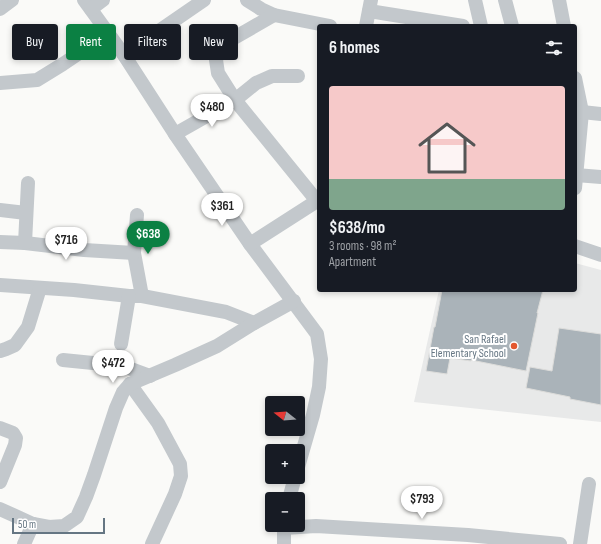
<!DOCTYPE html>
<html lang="en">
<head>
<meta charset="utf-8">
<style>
  :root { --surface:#171b24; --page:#20242c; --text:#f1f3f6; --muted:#9ea1a6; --accent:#0b8043 }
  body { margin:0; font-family:"Sofia Sans Condensed",sans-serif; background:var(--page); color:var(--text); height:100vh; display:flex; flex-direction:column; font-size:15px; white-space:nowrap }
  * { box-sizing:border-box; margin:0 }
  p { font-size:13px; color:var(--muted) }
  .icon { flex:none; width:22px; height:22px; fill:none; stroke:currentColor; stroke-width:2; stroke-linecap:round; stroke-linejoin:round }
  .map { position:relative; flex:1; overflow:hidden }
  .panel { position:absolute; left:317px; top:24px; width:260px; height:268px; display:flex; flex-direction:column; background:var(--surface); border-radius:4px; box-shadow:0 2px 6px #0003 }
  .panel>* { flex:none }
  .banner { position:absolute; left:12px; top:24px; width:245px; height:36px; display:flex; gap:8px }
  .needle { width:26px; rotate:287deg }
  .fabs { position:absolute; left:265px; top:396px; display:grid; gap:8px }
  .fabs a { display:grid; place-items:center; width:40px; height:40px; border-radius:4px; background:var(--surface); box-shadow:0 2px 6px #0003; font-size:20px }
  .scale { position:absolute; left:12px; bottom:10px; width:93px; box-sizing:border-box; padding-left:4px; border:2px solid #657683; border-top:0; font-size:11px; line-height:14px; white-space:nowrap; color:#657683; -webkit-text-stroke:3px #fff; paint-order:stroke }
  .price { position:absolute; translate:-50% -34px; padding:0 9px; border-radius:14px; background:#fff; color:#222; font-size:13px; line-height:26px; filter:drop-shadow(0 1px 2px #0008) }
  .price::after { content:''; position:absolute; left:50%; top:24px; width:12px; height:9px; margin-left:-6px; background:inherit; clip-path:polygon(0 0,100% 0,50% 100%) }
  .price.selected { background:var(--accent); color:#fff }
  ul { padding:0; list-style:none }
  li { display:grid; align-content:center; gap:8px; height:212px; padding:0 12px }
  li span { display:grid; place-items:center; height:124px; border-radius:4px; color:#555 }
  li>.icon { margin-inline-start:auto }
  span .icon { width:72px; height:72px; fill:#fffc; stroke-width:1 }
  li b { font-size:17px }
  h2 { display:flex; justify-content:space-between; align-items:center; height:48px; padding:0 12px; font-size:17px }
  .tag { padding:0 14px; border-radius:4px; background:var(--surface); box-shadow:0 2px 6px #0003; font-size:14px; line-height:36px }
  .tag.selected { background:var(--accent); color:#fff }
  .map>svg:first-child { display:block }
</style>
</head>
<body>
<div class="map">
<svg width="601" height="544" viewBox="0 0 601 544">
  <rect width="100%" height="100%" fill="#fafaf8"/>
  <polygon fill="#e8e9e9" points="575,263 601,270 601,422 414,402 439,290 575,290"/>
  <g fill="#aab3b9" stroke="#dcdcda">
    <polygon points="442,290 543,290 537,313 538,313 526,371 471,360 471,361 450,358 447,374 426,371 434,327 435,327"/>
    <polygon points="559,328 601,334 601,405 570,399 570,397 526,388 530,367 552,371"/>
  </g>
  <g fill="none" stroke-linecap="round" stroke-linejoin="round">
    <g stroke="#c3c8cc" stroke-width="14">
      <polyline points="84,0 124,55 175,134 250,244 317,334 321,359 319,387 313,415 298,467"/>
      <polyline points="247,0 261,9 274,15 330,26"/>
      <polyline points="475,0 481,26"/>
      <polyline points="505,0 512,26"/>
      <polyline points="559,0 564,26"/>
      <polyline points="0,9 12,0"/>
      <polyline points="91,9 103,0"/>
      <polyline points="369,11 463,26"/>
      <polyline points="274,15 227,42 219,51 216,60 218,73 235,100 317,201"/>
      <polyline points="366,26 371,0"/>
      <polyline points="124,55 204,0"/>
      <polyline points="575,78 582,112 575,188"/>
      <polyline points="0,83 37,80 63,64 109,33"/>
      <polyline points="582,112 601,114"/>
      <polyline points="175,134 235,100 256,83 272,76 298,76"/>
      <polyline points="576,175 601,177"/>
      <polyline points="0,210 26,213"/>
      <polyline points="137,215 134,253 142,296"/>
      <polyline points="0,242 25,243 84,250 134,253"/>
      <polyline points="25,243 28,183"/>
      <polyline points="250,244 317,201 319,201"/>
      <polyline points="575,246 601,255"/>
      <polyline points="0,285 74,290 129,296 142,296 226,312 254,323"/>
      <polyline points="121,344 129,296"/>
      <polyline points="0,351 6,349 15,345 28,327 40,288"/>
      <polyline points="63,360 123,366 150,376"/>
      <polyline points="130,384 158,423 180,464 181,476 175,494 152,544"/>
      <polyline points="0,428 13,433 16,438 15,445 0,482"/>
      <polyline points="289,499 295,477"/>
      <polyline points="0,509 33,524 49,527 64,526 77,517 86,497 94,475 116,408 123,392 130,384 175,365 217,346 254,323 294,301"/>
      <polyline points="284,528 316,526 468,535 560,544"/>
      <polyline points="24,544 33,524"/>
      <polyline points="284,544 284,525"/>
      <polyline points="580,544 589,484"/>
    </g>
  </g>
  <circle fill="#e4572e" stroke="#fff" stroke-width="1.5" cx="514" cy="346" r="4"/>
  <g text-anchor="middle" stroke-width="4" stroke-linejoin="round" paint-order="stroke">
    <g font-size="12" fill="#657683" stroke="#fff" text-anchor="end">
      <text x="506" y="343">San Rafael<tspan x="506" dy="14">Elementary School</tspan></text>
    </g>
  </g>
</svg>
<div class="fabs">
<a><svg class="needle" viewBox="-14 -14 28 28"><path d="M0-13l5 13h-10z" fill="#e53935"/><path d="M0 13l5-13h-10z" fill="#9ea1a6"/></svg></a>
<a>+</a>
<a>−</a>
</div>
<div class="scale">50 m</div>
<b class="price" style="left:212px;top:128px">$480</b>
<b class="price" style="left:222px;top:227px">$361</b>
<b class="price selected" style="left:148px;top:255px">$638</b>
<b class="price" style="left:66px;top:261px">$716</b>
<b class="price" style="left:113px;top:384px">$472</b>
<b class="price" style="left:422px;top:520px">$793</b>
<div class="banner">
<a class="tag">Buy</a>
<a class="tag selected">Rent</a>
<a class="tag">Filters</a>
<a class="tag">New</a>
</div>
<section class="panel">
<h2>6 homes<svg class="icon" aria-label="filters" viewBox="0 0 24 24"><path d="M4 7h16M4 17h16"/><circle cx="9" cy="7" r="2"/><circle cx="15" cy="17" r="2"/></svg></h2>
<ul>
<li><span style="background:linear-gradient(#f6c9c9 75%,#7fa58c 0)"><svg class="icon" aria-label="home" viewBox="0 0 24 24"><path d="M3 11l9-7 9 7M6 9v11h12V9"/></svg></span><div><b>$638/mo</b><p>3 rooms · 98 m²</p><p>Apartment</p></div></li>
</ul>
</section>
</div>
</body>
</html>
